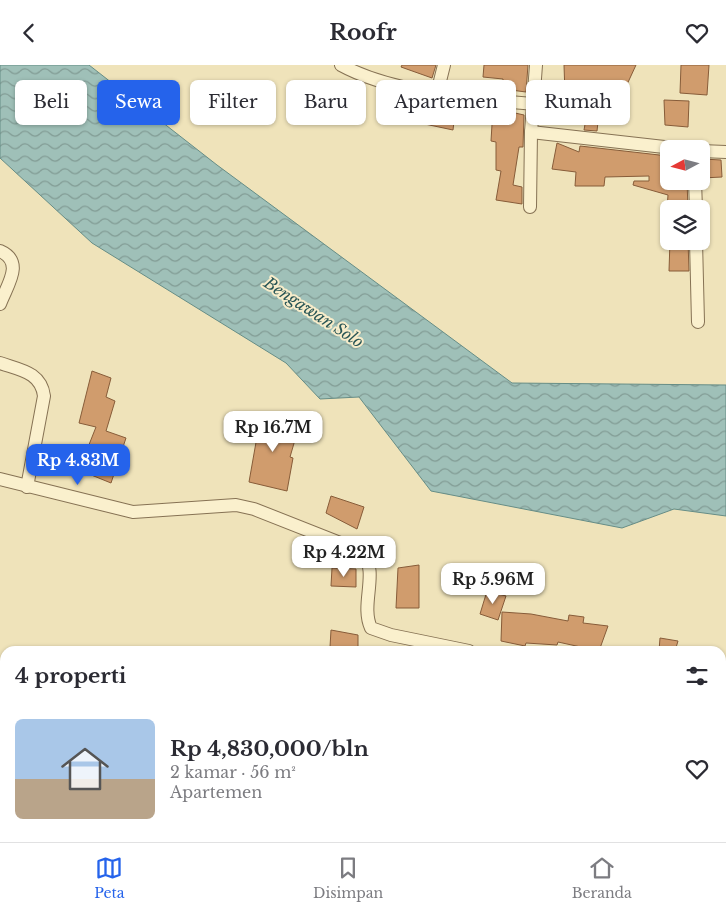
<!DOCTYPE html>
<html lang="id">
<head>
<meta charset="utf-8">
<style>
  :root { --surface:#fff; --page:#f2f2f3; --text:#2b2b33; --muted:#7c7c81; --line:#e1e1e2; --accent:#2563eb }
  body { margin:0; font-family:"Libre Baskerville",serif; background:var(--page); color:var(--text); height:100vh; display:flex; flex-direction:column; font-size:19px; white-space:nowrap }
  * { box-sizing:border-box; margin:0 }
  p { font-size:16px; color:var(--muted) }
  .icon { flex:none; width:28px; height:28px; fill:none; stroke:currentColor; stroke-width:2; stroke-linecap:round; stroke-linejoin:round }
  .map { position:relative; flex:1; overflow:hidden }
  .panel { position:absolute; left:0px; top:581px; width:726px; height:196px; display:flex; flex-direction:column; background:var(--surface); border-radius:15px 15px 0 0; box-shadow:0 1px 4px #0004 }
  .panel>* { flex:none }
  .top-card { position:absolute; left:15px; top:15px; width:696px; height:45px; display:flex; gap:10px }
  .needle { width:32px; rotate:263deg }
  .controls { position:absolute; left:660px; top:75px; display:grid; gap:10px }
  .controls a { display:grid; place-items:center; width:50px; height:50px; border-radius:8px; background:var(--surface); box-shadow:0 1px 4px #0004; font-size:25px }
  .price { position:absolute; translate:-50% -42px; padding:0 11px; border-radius:10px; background:#fff; color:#222; font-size:16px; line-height:32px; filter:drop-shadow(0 1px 2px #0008) }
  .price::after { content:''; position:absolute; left:50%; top:30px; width:15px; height:11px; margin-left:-8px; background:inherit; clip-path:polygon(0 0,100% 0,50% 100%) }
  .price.active { background:var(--accent); color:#fff }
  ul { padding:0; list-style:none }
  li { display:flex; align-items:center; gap:15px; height:125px; padding:0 15px }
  li span { display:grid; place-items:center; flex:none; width:140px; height:100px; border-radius:8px; color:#555 }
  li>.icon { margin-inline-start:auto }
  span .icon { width:60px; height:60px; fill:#fffc; stroke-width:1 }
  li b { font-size:21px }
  h2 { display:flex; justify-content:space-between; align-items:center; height:60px; padding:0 15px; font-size:21px }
  .pill { padding:0 18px; border-radius:8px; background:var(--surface); box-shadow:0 1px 4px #0004; font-size:18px; line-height:45px }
  .pill.active { background:var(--accent); color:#fff }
  header { display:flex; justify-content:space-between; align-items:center; height:65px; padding:0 15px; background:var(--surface); font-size:22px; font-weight:800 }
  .tabs { display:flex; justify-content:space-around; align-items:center; height:70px; border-top:1px solid var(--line); background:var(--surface); font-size:14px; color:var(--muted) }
  .tabs a { display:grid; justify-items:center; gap:2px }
  .tabs .active { color:var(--accent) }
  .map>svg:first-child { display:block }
</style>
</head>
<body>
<header><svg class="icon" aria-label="back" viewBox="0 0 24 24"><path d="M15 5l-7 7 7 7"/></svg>Roofr<svg class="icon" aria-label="heart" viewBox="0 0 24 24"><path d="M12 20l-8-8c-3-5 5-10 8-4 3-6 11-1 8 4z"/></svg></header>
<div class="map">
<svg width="726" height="777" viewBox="0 0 726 777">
  <defs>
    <pattern id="water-waves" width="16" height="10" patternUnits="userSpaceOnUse" patternTransform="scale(1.25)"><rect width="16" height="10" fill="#9fc0b8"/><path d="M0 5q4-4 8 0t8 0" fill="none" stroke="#829c95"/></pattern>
  </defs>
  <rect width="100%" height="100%" fill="#efe3ba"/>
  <polygon fill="url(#water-waves)" stroke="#668d86" points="0,0 89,0 217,100 512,318 726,320 726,451 674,444 622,463 431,426 359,332 320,334 286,298 92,178 0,93"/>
  <g fill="#d09c6d" stroke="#875c39">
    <polygon points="402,0 436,0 432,13 401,2"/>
    <polygon points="484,0 528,0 526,27 503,24 503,14 483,12"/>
    <polygon points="564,0 636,0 624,26 615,22 611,55 598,57 597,66 584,65 587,48 560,47 562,29 565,29"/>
    <polygon points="681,0 709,0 707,30 680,28"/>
    <polygon points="424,35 456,39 453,65 420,58"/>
    <polygon points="664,35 689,36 688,62 665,60"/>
    <polygon points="493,43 524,50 523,82 519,82 513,120 522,122 522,139 496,135 501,106 496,105 496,77 491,76"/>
    <polygon points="557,78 579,87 580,81 668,91 666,116 687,116 688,144 667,144 668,130 633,120 634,116 649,116 649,111 605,112 604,121 575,121 576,107 552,104"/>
    <polygon points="703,94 721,95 722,112 702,113"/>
    <polygon points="670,176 688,176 689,206 669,206"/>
    <polygon points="92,306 111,313 106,332 115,336 106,366 126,373 111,418 79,405 96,362 79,358"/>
    <polygon points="261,349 299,361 290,392 293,393 287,426 249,417"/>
    <polygon points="331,431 364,442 357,464 326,448"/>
    <polygon points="419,500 419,543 396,543 398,503"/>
    <polygon points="332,503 356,504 356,522 331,521"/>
    <polygon points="487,526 506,531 498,555 480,549"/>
    <polygon points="502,547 531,549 568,556 569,550 584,552 583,558 608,561 599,586 558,577 557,580 526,578 525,581 501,576"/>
    <polygon points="331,565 358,570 358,583 330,582"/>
    <polygon points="660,573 678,576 675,586 659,586"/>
  </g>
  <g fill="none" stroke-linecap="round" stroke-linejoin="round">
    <defs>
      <g id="minor">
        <path d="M341,0C394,29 473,33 533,39"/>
        <polyline points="437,28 444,0"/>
        <polyline points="531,67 682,84"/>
        <polyline points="701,86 726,87"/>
        <polyline points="695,116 696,144"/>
        <polyline points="530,142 531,67 536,0"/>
        <polyline points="696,176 698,257"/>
        <path d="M0,186C25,197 7,220 0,239"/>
        <path d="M0,298C20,305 41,307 44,331L27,422"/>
        <path d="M0,414L133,447L236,440L254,444L363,487C379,509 360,539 371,563L391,570L469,586"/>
        <polyline points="721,647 726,648"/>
        <polyline points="675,777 676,772"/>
      </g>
    </defs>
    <use href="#minor" stroke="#867254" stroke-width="14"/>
    <use href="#minor" stroke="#faf0cd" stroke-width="12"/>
  </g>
  <g text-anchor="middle" stroke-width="4" stroke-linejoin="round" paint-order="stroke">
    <g font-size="16" font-style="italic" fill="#285555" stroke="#f7ecca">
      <text transform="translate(314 247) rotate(33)" y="6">Bengawan Solo</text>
    </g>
  </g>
</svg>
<div class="controls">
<a><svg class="needle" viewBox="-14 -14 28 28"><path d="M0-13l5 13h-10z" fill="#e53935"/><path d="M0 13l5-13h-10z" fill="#7c7c81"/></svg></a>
<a><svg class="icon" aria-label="layers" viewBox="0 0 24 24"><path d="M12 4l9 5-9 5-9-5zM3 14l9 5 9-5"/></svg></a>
</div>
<b class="price" style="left:273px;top:388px">Rp 16.7M</b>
<b class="price active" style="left:78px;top:421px">Rp 4.83M</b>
<b class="price" style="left:344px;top:513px">Rp 4.22M</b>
<b class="price" style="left:493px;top:540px">Rp 5.96M</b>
<div class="top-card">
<a class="pill">Beli</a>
<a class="pill active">Sewa</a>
<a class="pill">Filter</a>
<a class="pill">Baru</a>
<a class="pill">Apartemen</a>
<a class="pill">Rumah</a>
</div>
<section class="panel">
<h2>4 properti<svg class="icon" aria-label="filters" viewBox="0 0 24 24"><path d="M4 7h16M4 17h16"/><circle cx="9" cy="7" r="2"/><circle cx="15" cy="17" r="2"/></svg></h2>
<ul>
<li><span style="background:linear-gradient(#a9c7e8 60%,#b9a48a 0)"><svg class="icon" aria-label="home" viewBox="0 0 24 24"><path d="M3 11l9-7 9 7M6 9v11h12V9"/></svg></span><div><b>Rp 4,830,000/bln</b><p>2 kamar · 56 m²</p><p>Apartemen</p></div><svg class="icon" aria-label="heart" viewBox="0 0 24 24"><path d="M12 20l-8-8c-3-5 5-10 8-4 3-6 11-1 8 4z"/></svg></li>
</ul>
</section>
</div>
<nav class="tabs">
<a class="active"><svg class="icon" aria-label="map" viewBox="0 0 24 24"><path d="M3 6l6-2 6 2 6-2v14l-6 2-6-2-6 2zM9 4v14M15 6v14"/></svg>Peta</a>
<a><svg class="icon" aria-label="saved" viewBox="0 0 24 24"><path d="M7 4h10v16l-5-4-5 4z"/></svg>Disimpan</a>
<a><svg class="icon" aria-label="home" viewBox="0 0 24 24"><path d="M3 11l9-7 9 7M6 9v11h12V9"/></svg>Beranda</a>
</nav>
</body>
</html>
